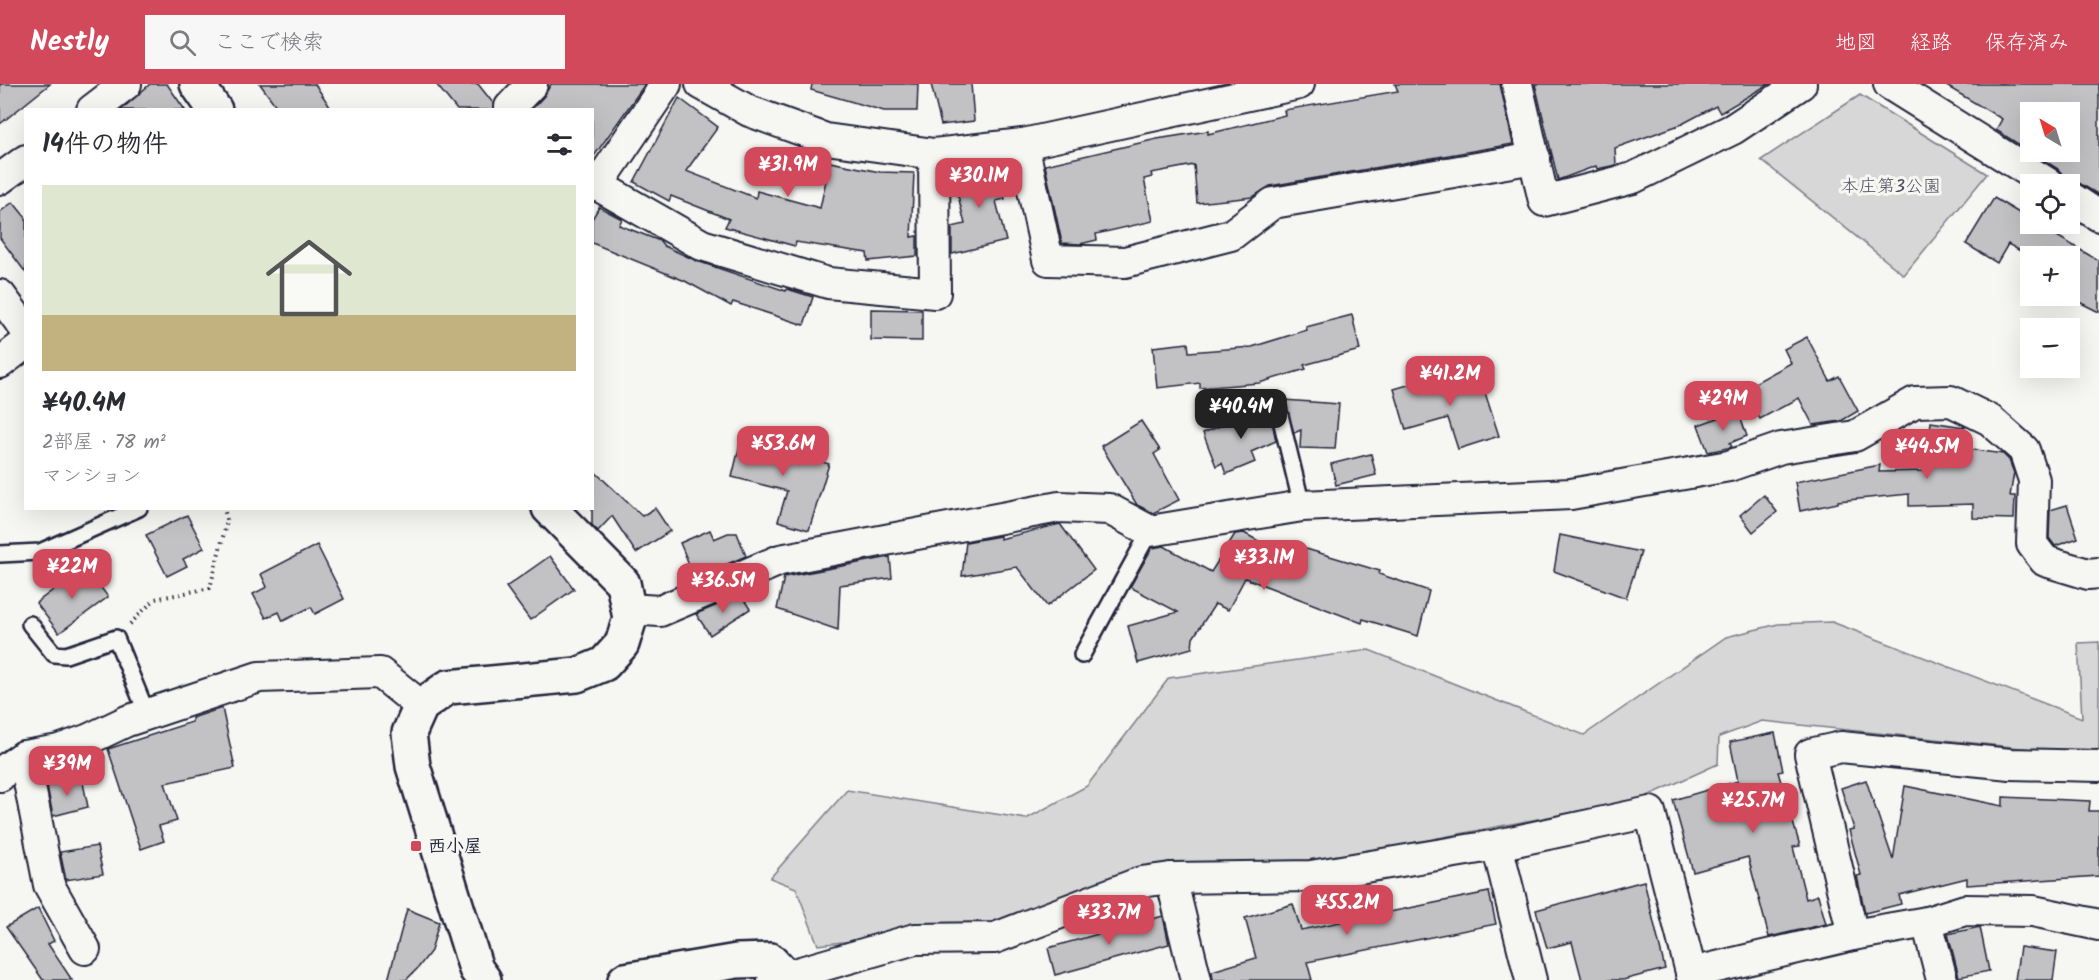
<!DOCTYPE html>
<html lang="ja">
<head>
<meta charset="utf-8">
<style>
  :root { --surface:#fff; --page:#f7f7f7; --text:#2b2b33; --muted:#7c7c81; --accent:#d1495b }
  body { margin:0; font-family:Kalam,"Klee One",sans-serif; background:var(--page); color:var(--text); height:100vh; display:flex; flex-direction:column; font-size:22px; white-space:nowrap }
  * { box-sizing:border-box; margin:0 }
  p { font-size:20px; color:var(--muted) }
  .icon { flex:none; width:33px; height:33px; fill:none; stroke:currentColor; stroke-width:2; stroke-linecap:round; stroke-linejoin:round }
  .map { position:relative; flex:1; overflow:hidden }
  .details { position:absolute; left:24px; top:24px; width:570px; height:402px; display:flex; flex-direction:column; background:var(--surface); border-radius:0px; box-shadow:0 6px 24px #0002 }
  .details>* { flex:none }
  .needle { width:39px; rotate:322deg }
  .fabs { position:absolute; left:2020px; top:18px; display:grid; gap:12px }
  .fabs a { display:grid; place-items:center; width:60px; height:60px; border-radius:0px; background:var(--surface); box-shadow:0 6px 24px #0002; font-size:30px }
  .price { position:absolute; translate:-50% -51px; padding:0 14px; border-radius:12px; background:var(--accent); color:#fff; font-size:20px; line-height:39px; filter:drop-shadow(0 2px 3px #0008) }
  .price::after { content:''; position:absolute; left:50%; top:36px; width:18px; height:14px; margin-left:-9px; background:inherit; clip-path:polygon(0 0,100% 0,50% 100%) }
  .price.active { background:#222; color:#fff }
  ul { padding:0; list-style:none }
  li { display:grid; align-content:center; gap:12px; height:318px; padding:0 18px }
  li span { display:grid; place-items:center; height:186px; border-radius:0px; color:#555 }
  li>.icon { margin-inline-start:auto }
  span .icon { width:108px; height:108px; fill:#fffc; stroke-width:1 }
  li b { font-size:26px }
  h2 { display:flex; justify-content:space-between; align-items:center; height:72px; padding:0 18px; font-size:26px }
  header { display:flex; align-items:center; gap:36px; box-sizing:border-box; height:84px; padding:0 30px; background:var(--accent); color:#fff }
  header strong { font-size:28px }
  nav { display:flex; gap:33px; margin-inline-start:auto; font-size:21px }
  .search { width:420px; height:54px; background:var(--page); display:flex; align-items:center; gap:15px; box-sizing:border-box; padding:0 21px; border-radius:0px; color:var(--muted); font-size:22px }
  .map>svg:first-child { display:block }
</style>
</head>
<body>
<header>
<strong>Nestly</strong>
<div class="search"><svg class="icon" aria-label="search" viewBox="0 0 24 24"><circle cx="10" cy="10" r="6"/><path d="M15 15l6 6"/></svg>ここで検索</div>
<nav><a>地図</a><a>経路</a><a>保存済み</a></nav>
</header>
<div class="map">
<svg width="2099" height="896" viewBox="0 0 2099 896">
  <rect width="100%" height="100%" fill="#f6f6f2"/>
  <filter id="ink" filterUnits="userSpaceOnUse"><feTurbulence type="fractalNoise" baseFrequency=".0167" numOctaves="2"/><feDisplacementMap in="SourceGraphic" scale="12" xChannelSelector="R" yChannelSelector="G"/><feConvolveMatrix kernelMatrix="1 2 1 2 8 2 1 2 1" color-interpolation-filters="sRGB"/></filter>
  <g filter="url(#ink)">
    <g fill="#d7d7d7" stroke="#7c7c89" stroke-width="1.5">
      <polygon points="1860,11 1987,90 1904,191 1761,76"/>
      <polygon points="1832,538 2082,634 2078,559 2099,558 2099,672 1762,637 1719,653 1718,680 1641,715 1304,780 1136,786 990,840 818,861 796,804 770,794 847,706 1026,735 1087,702 1169,594 1369,566 1584,651 1726,553 1778,540"/>
    </g>
    <g fill="#c2c2c4" stroke="#22223b" stroke-width="1.5" fill-rule="evenodd">
      <polygon points="0,0 50,0 0,40"/>
      <polygon points="150,0 167,0 185,26 121,26"/>
      <polygon points="260,0 315,0 332,26 279,26"/>
      <polygon points="436,0 478,0 493,19 493,26 457,26"/>
      <polygon points="551,0 645,0 592,75 592,26 531,26 544,12"/>
      <polygon points="812,0 918,0 917,27 884,27 811,6"/>
      <polygon points="931,0 971,0 974,37 941,41"/>
      <polygon points="1395,0 1500,0 1513,60 1270,102 1253,113 1197,119 1194,81 1151,89 1152,93 1144,95 1153,137 1096,150 1097,156 1080,160 1062,159 1045,81 1157,55 1208,47 1208,50 1285,31 1284,26 1398,7"/>
      <polygon points="1535,0 1769,0 1720,29 1716,22 1682,40 1615,64 1616,81 1597,85 1596,82 1558,96"/>
      <path d="M1943,0H2099V111L2079,99L2065,94L2058,85L1996,46L2002,35ZM2031,28H2070V68H2031Z"/>
      <polygon points="679,14 718,43 686,87 756,114 757,107 820,124 830,78 880,88 914,89 911,153 917,152 917,172 868,177 867,169 796,158 795,162 725,143 729,135 671,112 669,117 634,98"/>
      <polygon points="996,80 1005,115 996,117 1006,157 952,170 952,143 965,140 953,91"/>
      <polygon points="1994,114 2031,136 2031,140 2037,140 2099,177 2099,228 2067,212 2070,212 2073,199 2070,197 2070,172 2031,173 2008,160 1997,179 1966,160"/>
      <polygon points="13,118 26,134 26,189 0,154 0,128"/>
      <polygon points="599,123 622,135 619,141 660,157 664,162 697,177 786,207 787,205 813,213 804,241 733,218 731,222 685,197 592,159 592,135"/>
      <polygon points="871,225 922,226 922,257 871,256"/>
      <polygon points="1352,231 1360,266 1304,281 1306,285 1259,299 1200,304 1200,299 1157,304 1153,263 1188,259 1189,268 1252,263 1307,246 1306,243"/>
      <polygon points="1807,253 1830,297 1839,292 1858,327 1841,337 1813,341 1799,314 1760,335 1744,305 1791,279 1784,265"/>
      <polygon points="1477,284 1499,352 1458,365 1448,334 1406,346 1394,305 1432,294 1433,298"/>
      <polygon points="1284,316 1339,320 1335,365 1300,364 1301,346 1294,349"/>
      <polygon points="1269,322 1276,357 1251,368 1255,378 1226,390 1222,379 1216,382 1203,349"/>
      <polygon points="1738,327 1747,352 1730,359 1732,363 1708,368 1698,341"/>
      <polygon points="1141,337 1160,366 1154,370 1179,416 1153,429 1137,421 1101,362"/>
      <polygon points="1931,338 1964,343 1962,364 2003,370 2009,376 2014,389 2010,412 2015,412 2014,435 1973,434 1973,420 1909,422 1909,410 1838,417 1838,419 1800,427 1795,398 1880,381 1879,388 1925,387"/>
      <polygon points="742,352 794,365 793,369 829,380 809,446 778,437 787,407 732,393"/>
      <polygon points="1371,370 1376,391 1336,401 1331,380"/>
      <polygon points="592,385 642,432 655,424 670,447 636,469 612,432 598,447 592,441"/>
      <polygon points="1764,411 1777,428 1753,448 1740,431"/>
      <polygon points="2067,421 2078,454 2055,462 2049,454 2050,426"/>
      <polygon points="187,431 204,464 183,475 187,482 167,492 146,451"/>
      <polygon points="1060,440 1094,486 1047,522 1017,483 962,492 966,458 1000,452 1000,455"/>
      <polygon points="710,446 714,455 728,449 737,449 746,472 695,494 680,459"/>
      <polygon points="1244,449 1282,470 1286,459 1380,487 1379,490 1429,507 1418,552 1363,535 1362,539 1245,494 1228,526 1215,520 1193,554 1192,564 1138,579 1128,542 1178,528 1130,503 1152,464 1164,462 1211,488 1235,450"/>
      <polygon points="1560,451 1641,468 1626,514 1554,487"/>
      <polygon points="317,461 344,515 315,530 311,523 283,537 279,528 266,534 253,510 267,503 261,490"/>
      <polygon points="550,472 574,505 530,536 506,503"/>
      <polygon points="890,473 892,494 840,501 838,546 777,525 784,493"/>
      <polygon points="85,482 108,513 59,549 36,519"/>
      <polygon points="741,511 750,525 710,551 696,530"/>
      <polygon points="222,624 235,684 165,699 177,737 159,742 164,757 141,765 108,665 192,638 192,634"/>
      <polygon points="1775,649 1783,687 1778,688 1800,762 1793,763 1806,815 1818,811 1826,840 1769,853 1748,773 1693,788 1673,716 1738,697 1730,658"/>
      <polygon points="82,694 88,723 53,732 47,702"/>
      <polygon points="1866,696 1893,776 1905,702 2003,722 2003,713 2090,717 2089,727 2099,727 2099,792 1967,801 1967,794 1899,811 1901,820 1865,829 1857,792 1861,791 1849,746 1854,745 1841,704"/>
      <polygon points="97,762 103,790 66,796 60,768"/>
      <polygon points="1644,797 1665,885 1623,896 1582,896 1572,858 1547,864 1536,826"/>
      <polygon points="1489,808 1496,840 1307,878 1312,896 1213,896 1212,887 1256,874 1245,834 1293,820 1301,846"/>
      <polygon points="38,824 54,857 48,860 72,896 43,896 6,843"/>
      <polygon points="407,825 439,838 431,867 418,884 406,896 388,896"/>
      <polygon points="1163,832 1169,860 1055,891 1048,864"/>
      <polygon points="1980,843 1989,887 1959,893 1948,850"/>
      <polygon points="2020,863 2057,868 2053,896 2015,896"/>
    </g>
    <g fill="none" stroke-linecap="round" stroke-linejoin="round">
      <defs>
        <g id="lane">
          <polyline points="1278,323 1302,422"/>
          <polyline points="0,470 40,468 139,424"/>
          <polyline points="30,540 54,570 66,571 116,554 147,630"/>
          <polyline points="1082,571 1150,447"/>
        </g>
        <g id="street">
          <polyline points="701,0 749,27 826,55 934,70 1023,60 1299,0"/>
          <polyline points="1517,0 1544,117 1633,94 1733,45 1801,0"/>
          <polyline points="1889,0 2049,100"/>
          <polyline points="92,26 126,0"/>
          <polyline points="513,26 510,23 532,0"/>
          <polyline points="1023,60 1048,176 1125,178 1231,151 1273,119 1535,74"/>
          <polyline points="0,95 26,76"/>
          <polyline points="592,98 702,161 828,199 935,209 934,70"/>
          <polyline points="597,102 666,0"/>
          <polyline points="2070,113 2099,132"/>
          <polyline points="0,211 26,246"/>
          <polyline points="0,279 26,259"/>
          <polyline points="628,525 660,527 780,476 1059,423 1109,425 1150,447 1302,422 1571,410 1729,382 1781,364 1855,352 1915,318 1951,317 1990,336 2024,366 2034,396 2032,460 2045,477 2088,490 2099,489"/>
          <polyline points="24,672 49,801 85,865"/>
          <polyline points="0,692 4,686 24,672 59,666 87,656 127,637 259,593 380,589 421,622"/>
          <polyline points="1497,761 1531,896"/>
          <polyline points="1171,794 1196,896"/>
          <polyline points="1927,838 1942,896"/>
          <polyline points="1853,851 1810,670 1841,663 2010,680 2099,682"/>
          <polyline points="1691,889 1853,851 1927,838 1965,826 2033,827 2099,841"/>
          <polyline points="773,896 915,855 995,854 1141,798 1171,794 1311,792 1497,761 1650,728 1693,896"/>
        </g>
        <g id="secondary">
          <polyline points="197,0 215,26"/>
          <polyline points="484,896 476,885 413,682 409,649 421,622 448,603 577,591 604,580 622,560 630,534 623,499 549,424"/>
          <polyline points="625,896 737,877 770,876 789,896"/>
        </g>
      </defs>
      <use href="#lane" stroke="#22223b" stroke-width="20"/>
      <use href="#street" stroke="#22223b" stroke-width="34"/>
      <use href="#secondary" stroke="#22223b" stroke-width="38"/>
      <polyline stroke="#22223b" stroke-width="4" stroke-dasharray="1.5 4.5" stroke-linecap="butt" points="130,540 155,515 210,504 227,437 224,424"/>
      <use href="#lane" stroke="#f6f6f2" stroke-width="15"/>
      <use href="#street" stroke="#f6f6f2" stroke-width="30"/>
      <use href="#secondary" stroke="#f6f6f2" stroke-width="33"/>
    </g>
  </g>
  <rect fill="#d1495b" stroke="#f6f6f2" stroke-width="2" x="410" y="756" width="12" height="12" rx="3"/>
  <g text-anchor="middle" stroke-width="6" stroke-linejoin="round" paint-order="stroke">
    <g font-size="18" fill="#4f4f62" stroke="#f6f6f2">
      <text x="1891" y="108">本庄第3公園</text>
    </g>
    <g font-size="18" font-weight="bold" fill="#22223b" stroke="#f6f6f2" text-anchor="start">
      <text x="428" y="768">西小屋</text>
    </g>
  </g>
</svg>
<div class="fabs">
<a><svg class="needle" viewBox="-14 -14 28 28"><path d="M0-13l5 13h-10z" fill="#e53935"/><path d="M0 13l5-13h-10z" fill="#7c7c81"/></svg></a>
<a><svg class="icon" aria-label="locate" viewBox="0 0 24 24"><circle cx="12" cy="12" r="6"/><path d="M12 2v4M12 18v4M2 12h4M18 12h4"/></svg></a>
<a>+</a>
<a>−</a>
</div>
<b class="price" style="left:788px;top:114px">¥31.9M</b>
<b class="price" style="left:979px;top:125px">¥30.1M</b>
<b class="price" style="left:1450px;top:323px">¥41.2M</b>
<b class="price" style="left:1723px;top:348px">¥29M</b>
<b class="price active" style="left:1241px;top:356px">¥40.4M</b>
<b class="price" style="left:783px;top:393px">¥53.6M</b>
<b class="price" style="left:1927px;top:396px">¥44.5M</b>
<b class="price" style="left:1264px;top:507px">¥33.1M</b>
<b class="price" style="left:72px;top:516px">¥22M</b>
<b class="price" style="left:723px;top:530px">¥36.5M</b>
<b class="price" style="left:67px;top:713px">¥39M</b>
<b class="price" style="left:1753px;top:750px">¥25.7M</b>
<b class="price" style="left:1347px;top:852px">¥55.2M</b>
<b class="price" style="left:1109px;top:862px">¥33.7M</b>
<section class="details">
<h2>14件の物件<svg class="icon" aria-label="filters" viewBox="0 0 24 24"><path d="M4 7h16M4 17h16"/><circle cx="9" cy="7" r="2"/><circle cx="15" cy="17" r="2"/></svg></h2>
<ul>
<li><span style="background:linear-gradient(#dfe7d0 70%,#c2b280 0)"><svg class="icon" aria-label="home" viewBox="0 0 24 24"><path d="M3 11l9-7 9 7M6 9v11h12V9"/></svg></span><div><b>¥40.4M</b><p>2部屋 · 78 m²</p><p>マンション</p></div></li>
</ul>
</section>
</div>
</body>
</html>
